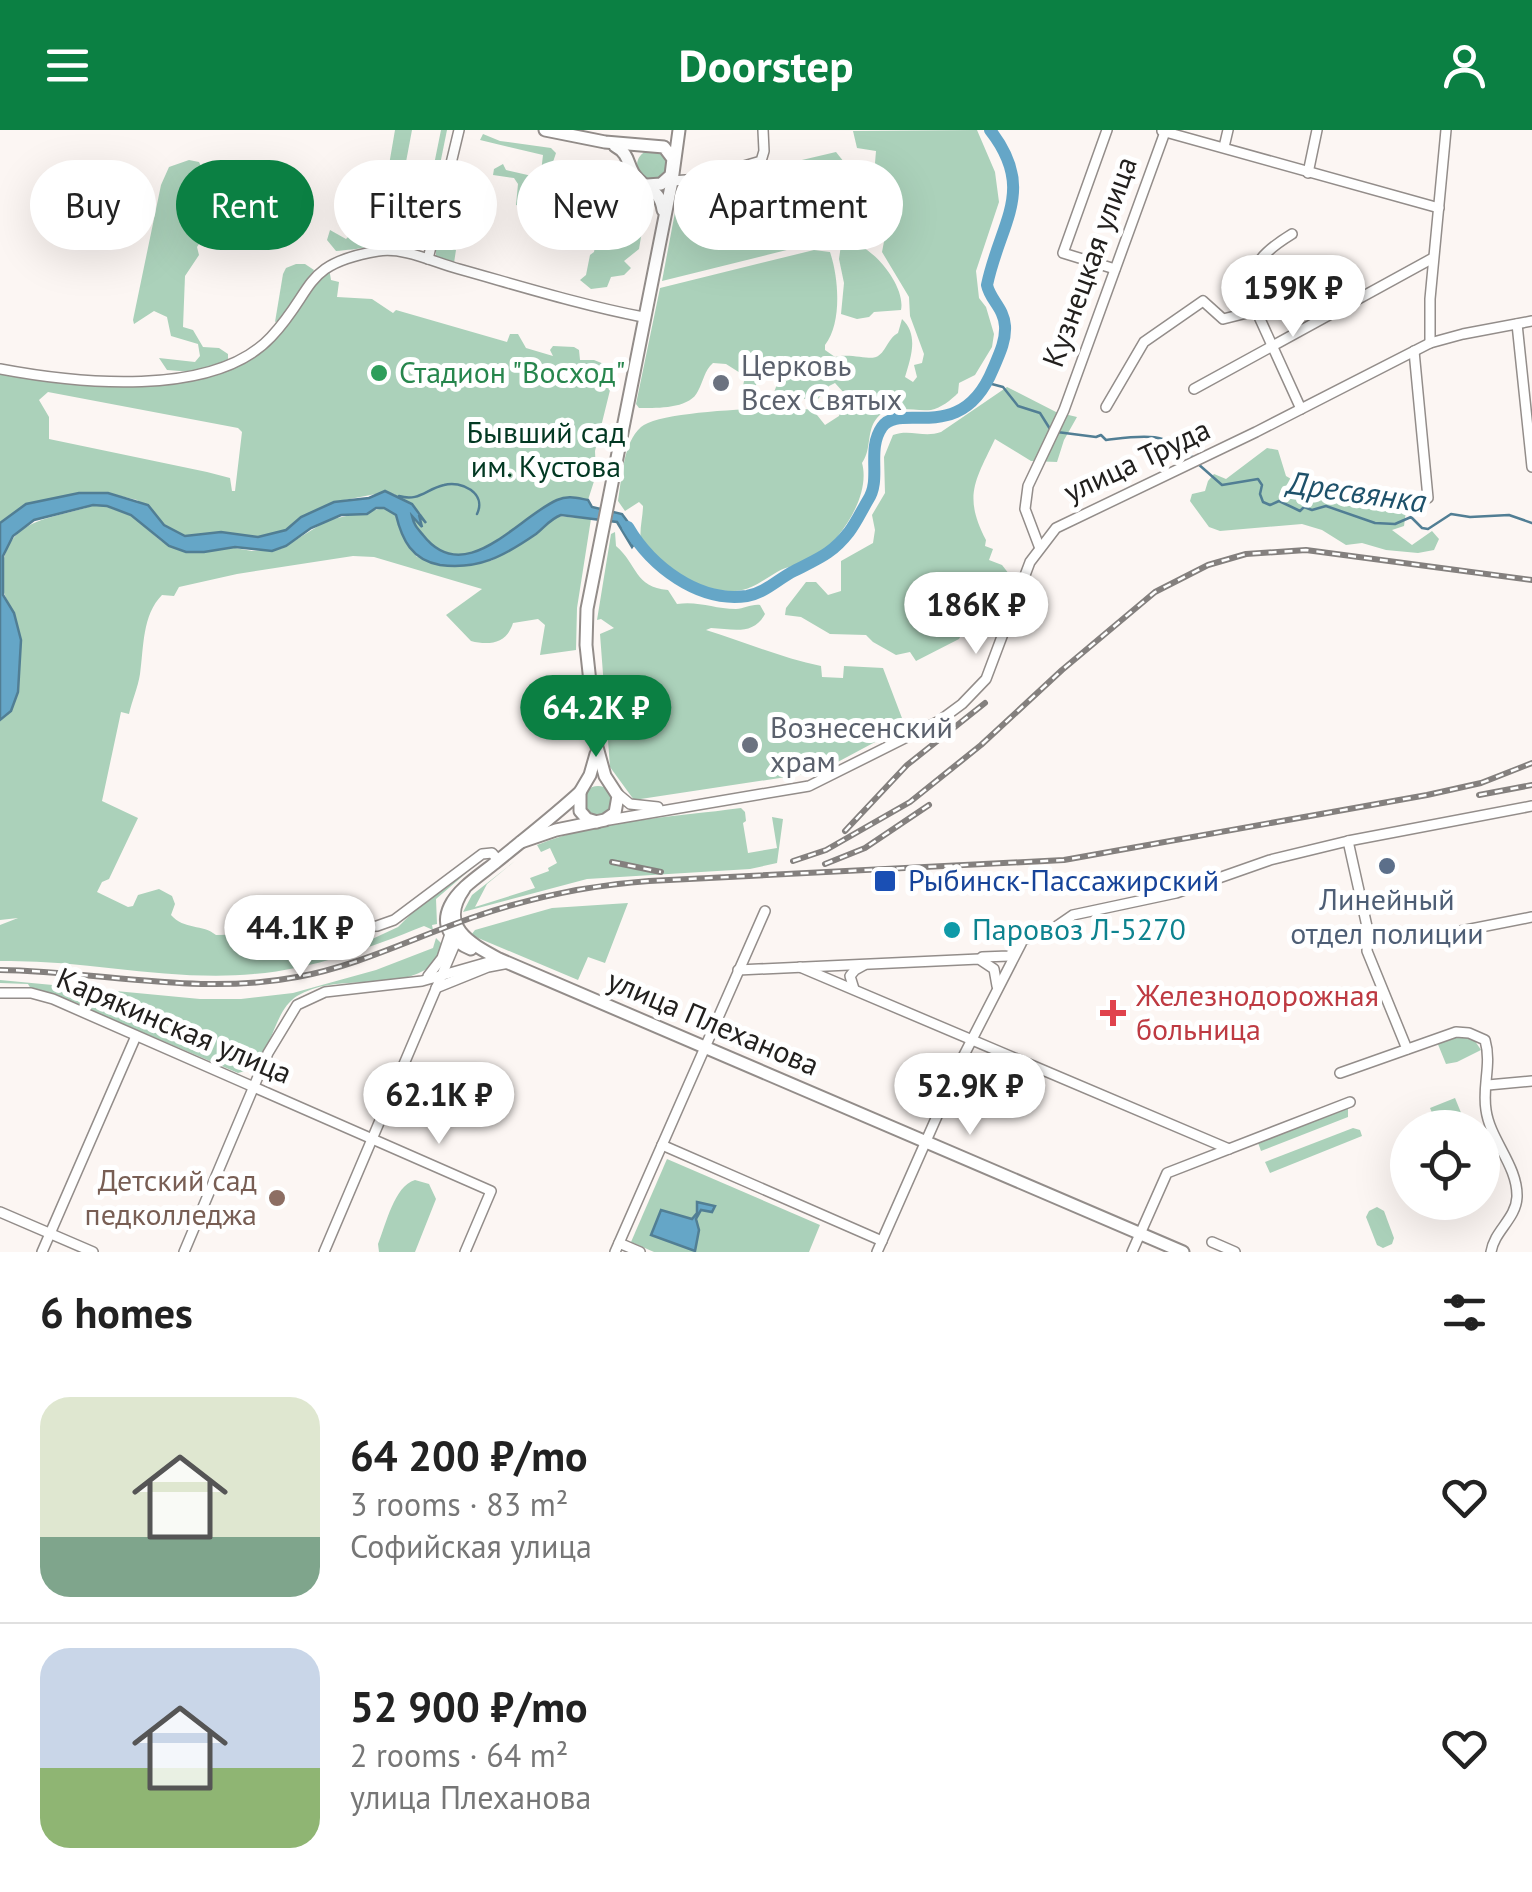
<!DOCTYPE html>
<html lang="en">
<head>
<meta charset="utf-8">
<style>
  :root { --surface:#fff; --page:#f6f6f6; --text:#222; --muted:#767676; --line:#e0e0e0; --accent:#0b8043 }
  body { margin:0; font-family:"PT Sans",sans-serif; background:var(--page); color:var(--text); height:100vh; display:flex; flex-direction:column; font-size:38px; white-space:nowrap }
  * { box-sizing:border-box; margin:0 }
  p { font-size:32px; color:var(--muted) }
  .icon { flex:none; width:55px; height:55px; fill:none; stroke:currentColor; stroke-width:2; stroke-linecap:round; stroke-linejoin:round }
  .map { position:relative; height:1122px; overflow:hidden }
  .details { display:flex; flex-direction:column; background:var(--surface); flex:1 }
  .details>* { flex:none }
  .banner { position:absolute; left:30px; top:30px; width:1000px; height:90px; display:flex; gap:20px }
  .controls { position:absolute; left:1390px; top:980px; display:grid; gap:20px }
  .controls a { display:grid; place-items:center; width:110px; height:110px; border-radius:50%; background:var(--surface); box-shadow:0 10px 40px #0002; font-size:50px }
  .price { position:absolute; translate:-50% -85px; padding:0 22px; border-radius:35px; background:#fff; color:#222; font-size:32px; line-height:65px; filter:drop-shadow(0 2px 5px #0008) }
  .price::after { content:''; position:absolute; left:50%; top:60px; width:30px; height:22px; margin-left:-15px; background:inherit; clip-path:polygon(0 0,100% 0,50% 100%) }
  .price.selected { background:var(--accent); color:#fff }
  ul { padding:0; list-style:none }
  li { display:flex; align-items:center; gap:30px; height:250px; padding:0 40px }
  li+li { border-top:2px solid var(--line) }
  li span { display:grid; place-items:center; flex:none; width:280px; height:200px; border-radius:30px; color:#555 }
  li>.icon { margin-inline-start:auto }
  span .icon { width:120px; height:120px; fill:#fffc; stroke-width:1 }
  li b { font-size:42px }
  h2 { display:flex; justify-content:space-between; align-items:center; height:120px; padding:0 40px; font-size:42px }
  .tag { padding:0 35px; border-radius:45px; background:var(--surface); box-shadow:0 10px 40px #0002; font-size:35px; line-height:90px }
  .tag.selected { background:var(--accent); color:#fff }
  header { display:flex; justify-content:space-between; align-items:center; height:130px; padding:0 40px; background:var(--accent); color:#fff; font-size:45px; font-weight:700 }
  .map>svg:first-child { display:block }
</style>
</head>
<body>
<header><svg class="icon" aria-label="menu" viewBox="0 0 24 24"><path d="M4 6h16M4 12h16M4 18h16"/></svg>Doorstep<svg class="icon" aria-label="person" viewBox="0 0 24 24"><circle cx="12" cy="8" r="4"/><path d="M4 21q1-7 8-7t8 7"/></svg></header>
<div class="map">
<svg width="1532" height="1122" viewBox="0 0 1532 1122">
  <rect width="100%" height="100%" fill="#fcf6f3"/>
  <g fill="#abd1ba" fill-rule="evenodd">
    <path d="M395,0H412L393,101C379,118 358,119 336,121L327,110L330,100L346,109L371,84L369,74L383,70Z"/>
    <polygon points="441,0 447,0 433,69 440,76 453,42 456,44 442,114 456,120 454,133 436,127 436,118 422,94"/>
    <path d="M977,0L995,42L999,72L976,141L979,168L986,177L994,204L992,217L975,245L959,253L958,263C951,270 941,278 931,280C914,282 889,273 877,288C866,301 872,319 862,333C871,365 841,411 813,429C801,436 788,435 777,442C763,450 752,460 735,461C710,462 683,450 664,435C656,429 646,423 642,414C638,404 643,388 643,376L639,372L625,381L618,371C622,348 623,313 641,297C660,280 784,276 813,280L825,295L839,286L844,263L835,253L829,256L818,269H777L773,265L779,249L776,243L768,245L760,238L755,260L743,256L745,246L726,234L713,233C704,241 704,250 698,261C690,279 657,278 639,278L636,274L660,158L814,120L830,122C839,149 842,193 825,215V220L835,227C849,223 870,230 876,227C886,223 887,209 898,203L902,189C919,205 911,227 905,247L913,252L917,247L914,235L922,233L924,224L910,186L909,167L882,122L890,80L888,60L883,58L875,33L876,21L857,18L853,1Z"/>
    <polygon points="483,4 500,11 551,18 556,23 551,38 564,54 547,83 537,84 532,78 516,75 518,54 514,48 493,45 494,39 503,34 506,40 532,46 541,42 543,25 480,10"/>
    <circle cx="652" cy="35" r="15"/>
    <path d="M836,22L852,42L873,82L868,103L862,108C845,105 835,112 819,112L662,151L679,61L686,55L705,53L742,40L772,37Z"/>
    <polygon points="189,30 199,32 203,40 239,45 252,54 251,59 246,61 233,55 226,56 226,64 189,57 183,71 184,80 191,81 196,76 218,81 219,101 214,107 205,105 197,117 199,125 185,146 183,197 193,200 203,217 219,218 228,224 228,230 193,242 167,240 159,228 195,232 200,226 198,214 171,206 167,187 154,181 134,194 133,190 161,55 169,37"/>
    <polygon points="594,33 610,46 615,63 584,69 581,60 587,51 584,44 587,35"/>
    <polygon points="79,39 98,43 102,48 92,98 87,102 68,98 63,92 73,44"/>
    <polygon points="609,76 645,83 639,119 624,131 631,138 624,145 611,147 607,157 591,159 580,150 586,145 590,125 594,122 598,102 604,100"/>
    <path d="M848,112C872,114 906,156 901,180L874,182L869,187L857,189L841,184L844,153L839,129L841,115Z"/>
    <polygon points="296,134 305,134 314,140 281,190 275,192 283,144 286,138"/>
    <path d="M329,138L331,150L339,152L337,167L372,169L393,183L396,180L507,212L510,204H518L526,218L553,226L550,220L553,216L574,217L579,220L580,230H594L609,236L613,248L595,321L596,345L588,370C577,368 568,365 557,370C517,388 466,460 423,405C417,397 413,395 412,385L418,391V385L421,384L412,374L394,368L395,364L381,363L334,372L301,387L286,400L263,407L221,402L185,406L170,400L137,370L108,363H79L26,374L0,393V242C75,255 150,265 223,237C232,234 244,232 252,226C281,203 298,161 329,138ZM48,262L238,298L242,302L235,361H232L230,348L207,342L49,309V287L39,270Z"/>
    <path d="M1007,257L1056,282L1077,287L1064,310L1057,332L1031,331L995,309C975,351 963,366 986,410L985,416L993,419L989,430L1002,435L1013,449L1005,477L992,505L963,473L966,495L959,509L916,531L910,522L896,525L873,512L866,505L830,504L801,487L785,485L786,478L806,452H816L828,465L841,461V431L873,413L875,400L872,385L885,363L884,327L893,305C910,299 924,308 941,302Z"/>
    <path d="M1267,318L1278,320L1286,346C1313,363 1351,374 1382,364L1386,366L1389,374L1400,376L1406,381L1404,396L1392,400L1412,415L1432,401L1439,409L1434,420L1418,423L1386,420L1362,413L1346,415L1322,400L1302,394L1220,401L1209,397L1190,371L1192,364L1205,361L1208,351L1214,344L1226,349Z"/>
    <path d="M101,375L131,385L161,411L185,422L229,417L252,421L281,419L328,390L384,378L396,385L405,412L417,427L491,431L534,405L556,386L591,389L577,478L576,520L540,525L545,495L538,489L513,493C507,513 490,516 471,511L446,485L482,459L374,427L353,426L237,444L179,457L174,466L162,465C142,485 144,517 140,544C138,557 132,571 129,584L121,582L102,671L138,688L109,749L102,752L97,762L128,777L133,776L138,765L159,759L172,766L175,774L171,785C184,800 203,794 216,805L316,803L319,829L327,830L398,797L429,766L485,727L436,769L437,794L432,795L433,800L424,796C369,818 314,839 254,844C169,852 85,829 0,831V795L18,788L0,790V590C21,575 17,550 18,527C18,516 21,508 18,497C15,481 4,470 2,454C0,395 36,391 78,380C87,378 92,375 101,375Z"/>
    <path d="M615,402L616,416C638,435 634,457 668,460L677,474C700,471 714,479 736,479C744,479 751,474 760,475L765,484C753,506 733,499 711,498L706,500C745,512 781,528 821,536L822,547L843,548L844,536L883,538L905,596L819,642L634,670L610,637L600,504L614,498L601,489L597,490L611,404Z"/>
    <circle cx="598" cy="671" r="15"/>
    <path d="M741,678L745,682L746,691L743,693L748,723L777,718L772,687L783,689L777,733L750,739L587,749L463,782L472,765L515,731L487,754L475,777L535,758L530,748L549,741L548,738L557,733L550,718L541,722L537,715C600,690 675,687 741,678Z"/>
    <polygon points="628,773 605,833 588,827 578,850 471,805 475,800 552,778"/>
    <path d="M436,808L443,815C438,823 434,835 425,840C388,861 335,843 297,866C269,884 274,935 238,943L55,865L31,859L28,854L0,853V850L200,869H241L293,863L376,840L433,818Z"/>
    <polygon points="1462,906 1475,911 1481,920 1457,932 1446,934 1437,912"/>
    <polygon points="1455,968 1464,990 1438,997 1430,978"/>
    <polygon points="1348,975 1348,987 1261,1021 1257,1010"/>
    <polygon points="1353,998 1360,1000 1362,1006 1270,1043 1265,1032"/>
    <polygon points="667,1029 820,1095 809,1122 654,1122 631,1112"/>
    <path d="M415,1050L429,1054L436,1069L415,1122H379L378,1114C386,1095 394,1056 415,1050Z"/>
    <polygon points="1377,1077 1384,1081 1394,1108 1392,1114 1383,1118 1377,1115 1366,1087 1369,1081"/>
  </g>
  <g fill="#65a6c7" stroke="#517e94" stroke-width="2.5">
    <path d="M385,361L412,374L426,393L419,385L422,397L412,386C414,395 417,398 423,405C465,459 518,387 557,370C568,365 577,368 588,370L592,377L622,384L639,407L632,417L617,392L561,385C550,389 545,397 536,404C504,426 479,440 440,435C412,430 402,410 396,385L384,378H376L367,384L341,385L311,398L286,416L272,421L235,417L204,422H186L169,416L131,385L107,376L93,375L34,390L13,406L3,426V465L14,483L21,510L18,562L11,581L0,590V393L26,374L79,363H108L148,375L164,395L185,406L221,402L258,407L286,400L301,387L334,372L369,368Z"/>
    <polygon points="697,1072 715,1076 712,1082 701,1080 696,1089 699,1100 695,1121 651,1105 661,1080 692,1089 697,1083"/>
  </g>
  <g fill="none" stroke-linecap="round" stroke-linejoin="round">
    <g stroke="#517e94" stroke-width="2.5">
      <polyline points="988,253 1003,257 1018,276 1040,283 1050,299"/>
      <path d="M1057,302L1096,307L1101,305L1106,310C1139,306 1165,300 1192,327"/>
      <polyline points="1197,333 1222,355 1258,349 1262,355 1260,364 1263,372 1270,375 1279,371 1300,381 1304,377 1312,380 1326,376 1375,393 1395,394 1411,387 1422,398 1428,399 1451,384 1470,387 1509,385 1532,393"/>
      <path d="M399,366C419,372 426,359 444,355C461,350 487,363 477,384"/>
    </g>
    <path stroke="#65a6c7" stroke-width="12" d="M628,397C651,436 698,473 747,466C765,463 778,449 794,441C817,429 831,425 849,402C856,393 862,380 868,370C882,349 866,320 882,297C900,271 961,317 993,239C999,225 1006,211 1005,196C1004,178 990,170 987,155C1000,92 1037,60 990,0"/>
    <defs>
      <g id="minor">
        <polyline points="1107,0 1063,123 1115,139"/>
        <polyline points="1162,1 1439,78"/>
        <polyline points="1224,17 1228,0"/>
        <polyline points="1308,43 1317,0"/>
        <polyline points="672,51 699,49 761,31 764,21 763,0"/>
        <path d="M1292,104C1266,120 1249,134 1250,167L1301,279"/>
        <polyline points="428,129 459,0"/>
        <polyline points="1517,194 1532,337"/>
        <polyline points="1430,213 1430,169 1446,0"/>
        <polyline points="1414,221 1428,368"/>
        <path d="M0,239C74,253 213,269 271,207C316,159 301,134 378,121C405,117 433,132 459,139C520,156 581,175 643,187"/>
        <polyline points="1194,259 1433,128"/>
        <polyline points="1106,277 1144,212 1203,171 1223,189 1255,181"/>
        <polyline points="1039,416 1025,379 1028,356 1064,280 1165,2"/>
        <polyline points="618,664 630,674 658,677"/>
        <polyline points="609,690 809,656 939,591 962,574 986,549 1030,432 1056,398 1256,302 1430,213 1463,204 1532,191"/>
        <polyline points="1348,711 1368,801 1367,821 1407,919"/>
        <polyline points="357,797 377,796 394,790 482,724 492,723 498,730"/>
        <polyline points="1368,801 1425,808 1532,787"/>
        <polyline points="982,827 1009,826 1015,821"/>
        <polyline points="800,837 1229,1019"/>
        <polyline points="738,840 979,829 994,839 997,856"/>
        <polyline points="428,846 442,828 450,804"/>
        <polyline points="436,858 488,837 509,833"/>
        <polyline points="854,859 850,846 855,840 864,835"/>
        <polyline points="0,863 31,863 53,869 491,1061 465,1122"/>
        <path d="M1340,943L1456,902L1469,903L1485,910C1492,934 1482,956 1486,980C1490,1010 1518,1036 1517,1067C1516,1089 1494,1101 1491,1122"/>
        <polyline points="1488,955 1532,951"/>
        <polyline points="662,1015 882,1111"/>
        <polyline points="0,1082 93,1122"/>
        <polyline points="1212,1112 1235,1122"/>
        <polyline points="619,1113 640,1122"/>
        <polyline points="42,1122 136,906"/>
        <polyline points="184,1122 268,923 297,875 325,862 422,851 499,829"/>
        <polyline points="324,1122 458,807"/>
        <polyline points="615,1122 765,781"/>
        <polyline points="877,1122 964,925 1023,810 1044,805 1073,785 1176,763 1270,730 1348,711 1532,676"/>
        <polyline points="1132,1122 1167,1043 1350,972"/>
      </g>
      <g id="major">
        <polyline points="545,0 605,12 664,17 673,29 671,45 661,54 647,55"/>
        <path d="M615,16C632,25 626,38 638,49C650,62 660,60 663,80"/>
        <polyline points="580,662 580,681 587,689 597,692"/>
        <polyline points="521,712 556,700 605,690 615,683 618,666 605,646 597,617 586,515 587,479 672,51 679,0"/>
        <path d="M464,759C438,796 469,813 499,829L1183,1122"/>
        <path d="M471,819C453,812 440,797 450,776C458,759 480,745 495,733C523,710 554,686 580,662L590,645L596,624"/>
      </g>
    </defs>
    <use href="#minor" stroke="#938d8a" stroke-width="12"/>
    <use href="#major" stroke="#938d8a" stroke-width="15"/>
    <use href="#minor" stroke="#fff" stroke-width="9"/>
    <use href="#major" stroke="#fff" stroke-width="11"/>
    <defs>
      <g id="rail">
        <polyline points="1479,665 1532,655"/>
        <polyline points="845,701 907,635 985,573"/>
        <polyline points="793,731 826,720 910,672 981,615 1062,540 1155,462 1208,435 1246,424 1306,420 1532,450"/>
        <polyline points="612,732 661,742"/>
        <polyline points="825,734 865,718 929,675"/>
        <path d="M0,840C99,841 198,866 297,847C359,836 417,806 477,786C533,767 590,755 649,751L1064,730L1427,665L1481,653L1532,633"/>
      </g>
    </defs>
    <use href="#rail" stroke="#84807e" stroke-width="6"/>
    <use href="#rail" stroke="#fff" stroke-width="2.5" stroke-dasharray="8" stroke-linecap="butt"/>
  </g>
  <circle fill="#2e9e5b" stroke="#fff" stroke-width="4" cx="379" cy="243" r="10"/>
  <g fill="#6b7280" stroke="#fff" stroke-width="4">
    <circle cx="721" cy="253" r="10"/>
    <circle cx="750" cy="615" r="10"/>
  </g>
  <circle fill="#5c6f8a" stroke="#fff" stroke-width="4" cx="1387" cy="736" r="10"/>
  <rect fill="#1a4fb4" stroke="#fff" stroke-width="4" x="873" y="739" width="24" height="24" rx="5"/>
  <circle fill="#0f9aa8" stroke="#fff" stroke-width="4" cx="952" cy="800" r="10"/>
  <path fill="#e0444e" stroke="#fff" stroke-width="4" d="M1108 868h10v10h10v10h-10v10h-10v-10h-10v-10h10z"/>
  <circle fill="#8d6e63" stroke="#fff" stroke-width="4" cx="277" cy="1068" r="10"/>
  <g text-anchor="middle" stroke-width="10" stroke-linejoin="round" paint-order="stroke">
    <g font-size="30" fill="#22201e" stroke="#fff">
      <text transform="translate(1090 132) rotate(-70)" y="10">Кузнецкая улица</text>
      <text transform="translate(1137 331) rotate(-25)" y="10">улица Труда</text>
      <text transform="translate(713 893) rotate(23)" y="10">улица Плеханова</text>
      <text transform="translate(174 896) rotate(23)" y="10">Карякинская улица</text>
    </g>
    <g font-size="30" fill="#5b616d" stroke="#fff" text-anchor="start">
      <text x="741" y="246">Церковь<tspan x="741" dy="34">Всех Святых</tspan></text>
      <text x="770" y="608">Вознесенский<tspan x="770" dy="34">храм</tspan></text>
    </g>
    <g font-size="30" fill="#27864d" stroke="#fff" text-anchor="start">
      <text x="399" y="253">Стадион "Восход"</text>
    </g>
    <g font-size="30" fill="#023822" stroke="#fff">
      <text x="546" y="313">Бывший сад<tspan x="546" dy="34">им. Кустова</tspan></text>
    </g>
    <g font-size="30" fill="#164399" stroke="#fff" text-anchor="start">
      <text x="908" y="761">Рыбинск-Пассажирский</text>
    </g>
    <g font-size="30" fill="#4e5e75" stroke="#fff">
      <text x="1387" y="780">Линейный<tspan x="1387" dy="34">отдел полиции</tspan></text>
    </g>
    <g font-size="30" fill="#0d838f" stroke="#fff" text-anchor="start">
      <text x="972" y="810">Паровоз Л-5270</text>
    </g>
    <g font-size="30" fill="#be3a42" stroke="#fff" text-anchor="start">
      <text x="1136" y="876">Железнодорожная<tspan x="1136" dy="34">больница</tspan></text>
    </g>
    <g font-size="30" fill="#785e54" stroke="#fff" text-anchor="end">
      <text x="257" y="1061">Детский сад<tspan x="257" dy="34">педколледжа</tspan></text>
    </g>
    <g font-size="32" font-style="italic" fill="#1e516a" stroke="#fff">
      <text transform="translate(1357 362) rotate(8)" y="11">Дресвянка</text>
    </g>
  </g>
</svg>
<div class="controls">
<a><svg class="icon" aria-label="locate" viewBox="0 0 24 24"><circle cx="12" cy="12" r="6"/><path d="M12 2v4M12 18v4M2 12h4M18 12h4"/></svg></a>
</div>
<b class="price" style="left:1293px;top:210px">159K ₽</b>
<b class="price" style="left:976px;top:527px">186K ₽</b>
<b class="price selected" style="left:596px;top:630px">64.2K ₽</b>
<b class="price" style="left:300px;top:850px">44.1K ₽</b>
<b class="price" style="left:970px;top:1008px">52.9K ₽</b>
<b class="price" style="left:439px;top:1017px">62.1K ₽</b>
<div class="banner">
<a class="tag">Buy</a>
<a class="tag selected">Rent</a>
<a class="tag">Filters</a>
<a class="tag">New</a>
<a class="tag">Apartment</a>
</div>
</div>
<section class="details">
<h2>6 homes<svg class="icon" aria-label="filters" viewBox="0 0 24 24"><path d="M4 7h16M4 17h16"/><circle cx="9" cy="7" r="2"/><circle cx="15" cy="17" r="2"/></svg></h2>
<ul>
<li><span style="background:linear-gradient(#dfe7d0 70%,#7fa58c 0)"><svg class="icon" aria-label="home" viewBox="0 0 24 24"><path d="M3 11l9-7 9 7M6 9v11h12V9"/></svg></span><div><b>64 200 ₽/mo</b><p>3 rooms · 83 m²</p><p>Софийская улица</p></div><svg class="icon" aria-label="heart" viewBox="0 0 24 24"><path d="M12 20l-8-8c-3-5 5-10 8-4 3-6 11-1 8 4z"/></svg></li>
<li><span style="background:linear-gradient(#c9d6e8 60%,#8fb573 0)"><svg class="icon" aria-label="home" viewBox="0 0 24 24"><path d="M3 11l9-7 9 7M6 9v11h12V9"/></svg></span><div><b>52 900 ₽/mo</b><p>2 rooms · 64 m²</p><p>улица Плеханова</p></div><svg class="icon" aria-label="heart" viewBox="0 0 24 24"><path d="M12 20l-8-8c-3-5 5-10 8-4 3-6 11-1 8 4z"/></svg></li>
</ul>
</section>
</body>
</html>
